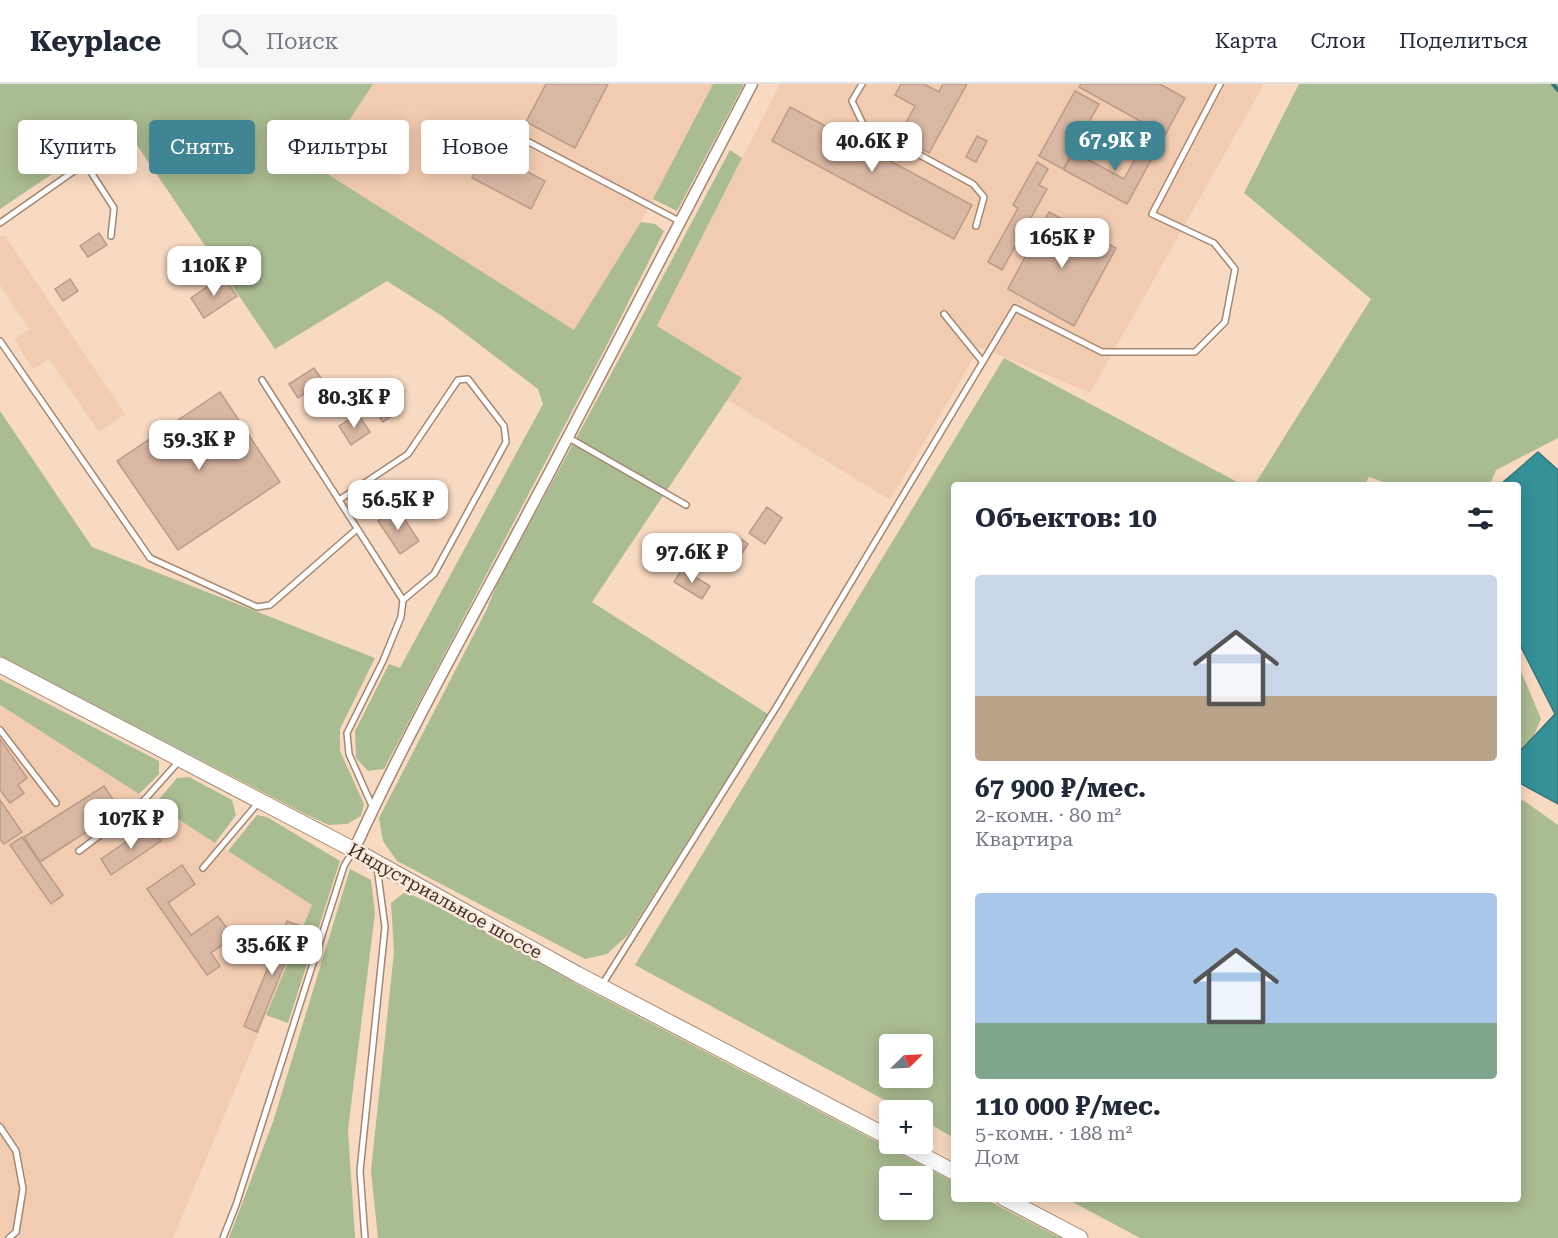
<!DOCTYPE html>
<html lang="ru">
<head>
<meta charset="utf-8">
<style>
  :root { --surface:#fff; --page:#f6f6f7; --text:#1f2937; --muted:#747a83; --line:#e0e1e3; --accent:#408593 }
  body { margin:0; font-family:"Roboto Serif",serif; background:var(--page); color:var(--text); height:100vh; display:flex; flex-direction:column; font-size:22px; white-space:nowrap }
  * { box-sizing:border-box; margin:0 }
  p { font-size:20px; color:var(--muted) }
  .icon { flex:none; width:33px; height:33px; fill:none; stroke:currentColor; stroke-width:2; stroke-linecap:round; stroke-linejoin:round }
  .map { position:relative; flex:1; overflow:hidden }
  .panel { position:absolute; left:951px; top:398px; width:570px; height:720px; display:flex; flex-direction:column; background:var(--surface); border-radius:6px; box-shadow:0 3px 15px #0003 }
  .panel>* { flex:none }
  .top-card { position:absolute; left:18px; top:36px; width:570px; height:54px; display:flex; gap:12px }
  .needle { width:39px; rotate:66deg }
  .fabs { position:absolute; left:879px; top:950px; display:grid; gap:12px }
  .fabs a { display:grid; place-items:center; width:54px; height:54px; border-radius:6px; background:var(--surface); box-shadow:0 3px 15px #0003; font-size:30px }
  .price { position:absolute; translate:-50% -51px; padding:0 14px; border-radius:12px; background:#fff; color:#222; font-size:20px; line-height:39px; filter:drop-shadow(0 2px 3px #0008) }
  .price::after { content:''; position:absolute; left:50%; top:36px; width:18px; height:14px; margin-left:-9px; background:inherit; clip-path:polygon(0 0,100% 0,50% 100%) }
  .price.current { background:var(--accent); color:#fff }
  ul { padding:0; list-style:none }
  li { display:grid; align-content:center; gap:12px; height:318px; padding:0 24px }
  li span { display:grid; place-items:center; height:186px; border-radius:6px; color:#555 }
  li>.icon { margin-inline-start:auto }
  span .icon { width:108px; height:108px; fill:#fffc; stroke-width:1 }
  li b { font-size:26px }
  h2 { display:flex; justify-content:space-between; align-items:center; height:72px; padding:0 24px; font-size:26px }
  .chip { padding:0 21px; border-radius:6px; background:var(--surface); box-shadow:0 3px 15px #0003; font-size:21px; line-height:54px }
  .chip.current { background:var(--accent); color:#fff }
  header { display:flex; align-items:center; gap:36px; box-sizing:border-box; height:84px; padding:0 30px; background:var(--surface); border-bottom:2px solid var(--line) }
  header strong { font-size:28px }
  nav { display:flex; gap:33px; margin-inline-start:auto; font-size:21px }
  .search { width:420px; height:54px; background:var(--page); display:flex; align-items:center; gap:15px; box-sizing:border-box; padding:0 21px; border-radius:6px; color:var(--muted); font-size:22px }
  .map>svg:first-child { display:block }
</style>
</head>
<body>
<header>
<strong>Keyplace</strong>
<div class="search"><svg class="icon" aria-label="search" viewBox="0 0 24 24"><circle cx="10" cy="10" r="6"/><path d="M15 15l6 6"/></svg>Поиск</div>
<nav><a>Карта</a><a>Слои</a><a>Поделиться</a></nav>
</header>
<div class="map">
<svg width="1558" height="1154" viewBox="0 0 1558 1154">
  <rect width="100%" height="100%" fill="#f8d9c1"/>
  <g fill="#f2ccb0">
    <polygon points="373,0 713,0 641,138 574,247 318,84"/>
    <polygon points="780,0 1264,0 1090,309 980,263 890,416 728,316 742,294 657,242"/>
    <polygon points="0,152 5,152 125,330 99,348 49,275 33,285 14,255 29,245 0,201"/>
    <polygon points="0,621 312,821 173,1154 0,1154"/>
  </g>
  <g fill="#aabc91" fill-rule="evenodd">
    <polygon points="0,0 373,0 318,84 574,246 641,138 655,140 664,147 608,259 384,685 368,687 356,674 355,647 389,580 400,584 543,320 538,305 442,232 387,197 275,265 124,42 0,125"/>
    <polygon points="713,0 744,0 677,127 653,115"/>
    <polygon points="1299,0 1558,0 1558,354 1496,386 1490,400 1389,400 1369,393 1365,400 1255,400 1371,215 1244,109"/>
    <polygon points="730,66 742,74 657,242 742,294 592,518 768,630 628,851 607,870 585,875 397,777 383,757 379,734 486,527 497,500 631,253"/>
    <path d="M1004,274L1241,400H954V1054L923,1036L922,1026H903L635,881ZM890,960H922V993H890Z"/>
    <polygon points="0,327 92,463 375,574 340,645 340,667 364,720 361,732 347,740 329,741 309,732 0,572"/>
    <polygon points="1518,580 1541,635 1518,688"/>
    <polygon points="0,595 159,677 159,690 139,710 0,621"/>
    <polygon points="189,693 232,716 236,731 215,759 155,720 177,694"/>
    <polygon points="1523,716 1558,741 1558,1154 1140,1154 1067,1115 1518,1114 1518,719"/>
    <polygon points="257,731 267,733 340,777 288,939 266,931 312,821 228,767"/>
    <polygon points="350,785 371,796 375,829 348,1046 355,1154 229,1154 273,1038"/>
    <path d="M405,808L452,829L582,903L954,1098V1114L985,1115L1061,1154H378L371,1087L394,868L391,819ZM890,1092H922V1125H890Z"/>
  </g>
  <polygon fill="#349198" stroke="#377477" stroke-width="1.5" points="1538,368 1558,386 1558,720 1518,698 1518,668 1524,663 1555,630 1518,557 1518,400 1501,400"/>
  <g fill="none" stroke-linecap="round" stroke-linejoin="round">
    <polyline stroke="#377477" stroke-width="4" points="1553,0 1558,6"/>
  </g>
  <g fill="#d8b7a3" stroke="#bb9b87" stroke-width="1.5">
    <polygon points="546,0 608,0 575,64 526,38"/>
    <polygon points="901,0 924,0 939,8 943,0 967,0 929,69 899,52 915,22 895,11"/>
    <polygon points="1081,0 1160,0 1185,14 1165,51 1079,3"/>
    <polygon points="1075,7 1099,20 1063,85 1039,72"/>
    <polygon points="790,23 972,121 954,155 772,57"/>
    <polygon points="1149,49 1162,56 1127,120 1064,86 1074,68 1124,95"/>
    <polygon points="977,52 987,57 976,78 966,73"/>
    <polygon points="486,66 545,97 531,125 472,94"/>
    <polygon points="1037,78 1048,85 1039,101 1047,105 1002,186 988,178 1018,124 1013,121"/>
    <polygon points="1049,128 1116,164 1074,242 1008,205"/>
    <polygon points="99,149 107,161 88,173 80,162"/>
    <polygon points="223,192 237,212 204,234 191,214"/>
    <polygon points="70,195 78,207 63,217 55,205"/>
    <polygon points="314,284 323,297 298,314 289,300"/>
    <polygon points="220,308 280,398 178,466 117,377"/>
    <polygon points="384,311 396,329 383,338 370,320"/>
    <polygon points="358,330 370,348 351,361 339,342"/>
    <polygon points="767,423 782,434 765,460 749,449"/>
    <polygon points="397,424 419,457 400,470 378,437"/>
    <polygon points="737,452 748,460 739,474 727,466"/>
    <polygon points="682,485 710,502 702,515 674,498"/>
    <polygon points="0,655 27,694 18,701 24,709 10,719 0,706"/>
    <polygon points="104,702 120,726 40,778 24,753"/>
    <polygon points="0,716 22,748 4,760 0,755"/>
    <polygon points="151,741 161,757 111,791 101,775"/>
    <polygon points="22,753 63,811 51,820 10,761"/>
    <polygon points="182,781 195,800 168,819 191,851 218,832 233,853 211,869 220,882 207,891 147,805"/>
    <polygon points="287,837 300,842 257,948 244,942"/>
  </g>
  <g fill="none" stroke-linecap="round" stroke-linejoin="round">
    <defs>
      <g id="service">
        <polyline points="862,0 852,17 863,40 973,100 984,113 976,142"/>
        <polyline points="504,45 681,138"/>
        <polyline points="85,79 114,124 111,152"/>
        <polyline points="0,139 124,52"/>
        <polyline points="944,230 982,277"/>
        <polyline points="0,257 150,474 257,523 270,521 357,445"/>
        <polyline points="262,296 403,516 401,533 383,577 347,649 349,670 373,724"/>
        <polyline points="569,354 686,421"/>
        <polyline points="339,416 408,370 458,296 468,295 504,342 506,358 434,490 403,516"/>
        <polyline points="0,646 56,719"/>
        <polyline points="79,767 139,722 180,676"/>
        <polyline points="203,784 258,719"/>
        <polyline points="602,901 777,622 1015,224 1102,268 1195,268 1225,238 1235,185 1214,159 1152,130 1220,0"/>
        <polyline points="0,1043 16,1067 23,1105 16,1148 9,1154"/>
        <polyline points="223,1154 236,1121 344,782 353,767"/>
        <polyline points="365,1154 360,1087 385,843 377,783"/>
      </g>
      <path id="minor" d="M354,766C406,652 468,542 527,431C603,288 677,144 752,0"/>
      <g id="secondary">
        <polyline points="0,581 354,766 577,890 890,1054"/>
        <polyline points="899,1059 954,1088"/>
        <polyline points="1004,1114 1080,1154"/>
      </g>
    </defs>
    <use href="#service" stroke="#a48872" stroke-width="8"/>
    <use href="#minor" stroke="#a48872" stroke-width="13"/>
    <use href="#secondary" stroke="#a48872" stroke-width="17"/>
    <use href="#service" stroke="#fff" stroke-width="5"/>
    <use href="#minor" stroke="#fff" stroke-width="10"/>
    <use href="#secondary" stroke="#fff" stroke-width="15"/>
  </g>
  <g text-anchor="middle" stroke-width="5" stroke-linejoin="round" paint-order="stroke">
    <g font-size="18" fill="#3e3229" stroke="#fce9db">
      <text transform="translate(445 817) rotate(29)" y="6">Индустриальное шоссе</text>
    </g>
  </g>
</svg>
<div class="fabs">
<a><svg class="needle" viewBox="-14 -14 28 28"><path d="M0-13l5 13h-10z" fill="#e53935"/><path d="M0 13l5-13h-10z" fill="#747a83"/></svg></a>
<a>+</a>
<a>−</a>
</div>
<b class="price current" style="left:1115px;top:88px">67.9K ₽</b>
<b class="price" style="left:872px;top:89px">40.6K ₽</b>
<b class="price" style="left:1062px;top:185px">165K ₽</b>
<b class="price" style="left:214px;top:213px">110K ₽</b>
<b class="price" style="left:354px;top:345px">80.3K ₽</b>
<b class="price" style="left:199px;top:387px">59.3K ₽</b>
<b class="price" style="left:398px;top:447px">56.5K ₽</b>
<b class="price" style="left:692px;top:500px">97.6K ₽</b>
<b class="price" style="left:131px;top:766px">107K ₽</b>
<b class="price" style="left:272px;top:892px">35.6K ₽</b>
<div class="top-card">
<a class="chip">Купить</a>
<a class="chip current">Снять</a>
<a class="chip">Фильтры</a>
<a class="chip">Новое</a>
</div>
<section class="panel">
<h2>Объектов: 10<svg class="icon" aria-label="filters" viewBox="0 0 24 24"><path d="M4 7h16M4 17h16"/><circle cx="9" cy="7" r="2"/><circle cx="15" cy="17" r="2"/></svg></h2>
<ul>
<li><span style="background:linear-gradient(#c9d6e8 65%,#b9a48a 0)"><svg class="icon" aria-label="home" viewBox="0 0 24 24"><path d="M3 11l9-7 9 7M6 9v11h12V9"/></svg></span><div><b>67 900 ₽/мес.</b><p>2-комн. · 80 m²</p><p>Квартира</p></div></li>
<li><span style="background:linear-gradient(#a9c7e8 70%,#7fa58c 0)"><svg class="icon" aria-label="home" viewBox="0 0 24 24"><path d="M3 11l9-7 9 7M6 9v11h12V9"/></svg></span><div><b>110 000 ₽/мес.</b><p>5-комн. · 188 m²</p><p>Дом</p></div></li>
</ul>
</section>
</div>
</body>
</html>
